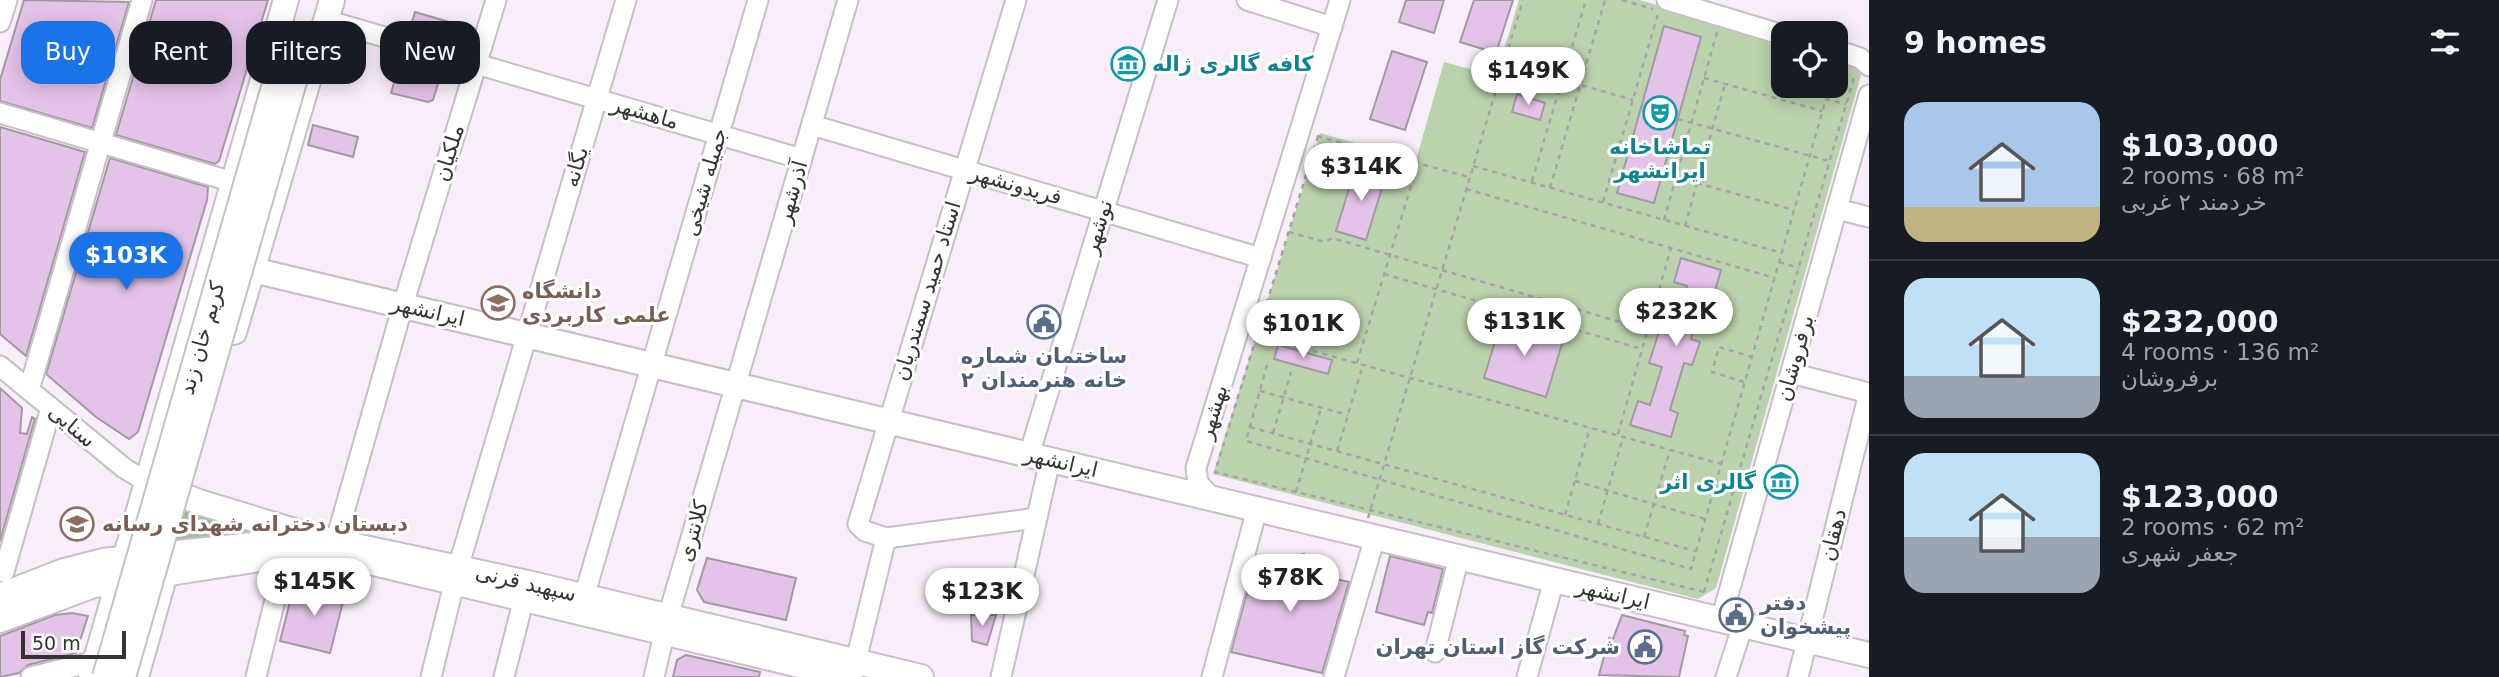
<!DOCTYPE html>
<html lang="en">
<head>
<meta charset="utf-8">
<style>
  :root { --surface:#171b24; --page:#242831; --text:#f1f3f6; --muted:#9ea1a6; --line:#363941; --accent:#1a73e8 }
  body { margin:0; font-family:"DejaVu Sans",Vazirmatn,sans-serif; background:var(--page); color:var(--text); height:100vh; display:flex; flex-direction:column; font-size:26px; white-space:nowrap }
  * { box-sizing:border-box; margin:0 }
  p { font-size:23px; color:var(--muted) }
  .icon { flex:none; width:38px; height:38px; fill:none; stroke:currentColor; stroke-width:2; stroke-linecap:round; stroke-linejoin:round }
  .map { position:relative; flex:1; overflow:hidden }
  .sheet { display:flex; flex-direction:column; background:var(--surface); width:630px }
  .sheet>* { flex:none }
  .guide { position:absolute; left:21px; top:21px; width:665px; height:63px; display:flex; gap:14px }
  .buttons { position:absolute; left:1771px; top:21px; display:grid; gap:14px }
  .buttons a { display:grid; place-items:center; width:77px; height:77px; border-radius:14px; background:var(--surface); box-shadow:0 4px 18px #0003; font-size:35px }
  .scale { position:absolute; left:21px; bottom:18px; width:105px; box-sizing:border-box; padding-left:7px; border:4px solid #353135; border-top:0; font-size:19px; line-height:24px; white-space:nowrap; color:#353135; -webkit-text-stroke:5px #fff; paint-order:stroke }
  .price { position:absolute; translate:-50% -60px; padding:0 16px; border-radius:24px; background:#fff; color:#222; font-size:23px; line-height:46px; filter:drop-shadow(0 2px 4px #0008) }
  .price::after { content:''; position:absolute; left:50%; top:42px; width:21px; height:16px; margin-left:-10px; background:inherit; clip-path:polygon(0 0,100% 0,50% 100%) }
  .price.on { background:var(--accent); color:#fff }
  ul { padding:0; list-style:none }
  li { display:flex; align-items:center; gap:21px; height:175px; padding:0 35px }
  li+li { border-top:2px solid var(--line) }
  li span { display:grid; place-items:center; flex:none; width:196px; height:140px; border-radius:21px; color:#555 }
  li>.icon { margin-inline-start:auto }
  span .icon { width:84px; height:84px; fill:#fffc; stroke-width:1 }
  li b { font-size:30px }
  h2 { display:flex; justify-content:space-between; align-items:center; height:84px; padding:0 35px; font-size:30px }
  .chip { padding:0 24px; border-radius:21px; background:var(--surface); box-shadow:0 4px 18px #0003; font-size:24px; line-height:63px }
  .chip.on { background:var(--accent); color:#fff }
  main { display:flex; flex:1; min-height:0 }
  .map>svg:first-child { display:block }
</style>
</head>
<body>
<main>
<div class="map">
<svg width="1869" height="677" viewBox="0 0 1869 677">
  <rect width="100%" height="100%" fill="#f8eef9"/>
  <polygon fill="#bbd3ad" points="1519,0 1640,0 1783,42 1783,86 1836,86 1836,58 1852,63 1861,75 1716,588 1698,599 1213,474 1320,133 1416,160 1444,62 1496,76"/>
  <polygon fill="#a4bd96" points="177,509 271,534 166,547"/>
  <g fill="#e4c3e8" stroke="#a299a3" stroke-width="2">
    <polygon points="24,0 129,2 92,128 0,101 0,80"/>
    <polygon points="156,0 268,0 219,161 215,164 116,135"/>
    <polygon points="1406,0 1444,0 1434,33 1399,22"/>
    <polygon points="1474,0 1513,0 1496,53 1460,42"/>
    <polygon points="415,12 456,24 450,43 409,32"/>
    <polygon points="1664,26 1701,37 1654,203 1617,193"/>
    <polygon points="1392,51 1427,62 1405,130 1370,119"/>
    <polygon points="402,55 443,67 433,100 428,102 391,93"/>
    <polygon points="1517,94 1545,103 1540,120 1512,112"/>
    <polygon points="313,125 358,137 353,157 308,145"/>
    <polygon points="0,127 85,152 26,356 0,334"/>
    <polygon points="110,158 208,187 207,200 138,432 129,439 96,417 46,374"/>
    <polygon points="1356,166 1386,175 1366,240 1336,231"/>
    <polygon points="1681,258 1721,270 1714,294 1706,291 1691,339 1700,342 1692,365 1684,363 1670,410 1678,413 1671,437 1630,425 1638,401 1650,405 1662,367 1649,363 1663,319 1675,323 1687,286 1674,282"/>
    <polygon points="1502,318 1564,337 1546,397 1484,378"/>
    <polygon points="1278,345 1332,360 1328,374 1274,359"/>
    <polygon points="0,388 22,408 20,433 27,434 32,417 35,419 0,541"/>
    <polygon points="1304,554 1313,564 1325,567 1322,576 1349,582 1322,673 1231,652 1256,559 1280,565 1282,556 1291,558"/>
    <polygon points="1390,556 1443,569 1432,613 1428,612 1424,625 1376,612"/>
    <polygon points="707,558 796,578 786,620 704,602 697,590"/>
    <polygon points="347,586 330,653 280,641 293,590"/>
    <polygon points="72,613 88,616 76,653 28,665 19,673 0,677 0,636 55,615"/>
    <polygon points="971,615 996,615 987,645 972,641"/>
    <polygon points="1622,615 1685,631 1684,635 1688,636 1679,677 1599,675 1609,638 1613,639"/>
    <polygon points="686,655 760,672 759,677 673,677 677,660"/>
  </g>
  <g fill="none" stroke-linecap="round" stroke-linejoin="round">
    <defs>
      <g id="minor">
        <polyline points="1247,0 1332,27"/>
        <polyline points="1667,0 1783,35"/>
        <polyline points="326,20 802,159"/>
        <polyline points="0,22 7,0"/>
        <polyline points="1836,50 1860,58 1869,66"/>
        <polyline points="0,113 233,182"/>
        <polyline points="812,125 1261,258"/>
        <polyline points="1837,209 1869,217"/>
        <polyline points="0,366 124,468 147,482"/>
        <polyline points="1791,373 1869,393"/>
        <polyline points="29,390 142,0"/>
        <polyline points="1029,455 1168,0"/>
        <polyline points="1212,498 1198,483 1196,468 1340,0"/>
        <polyline points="886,538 1037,518"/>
        <polyline points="336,540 403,305 496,0"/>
        <polyline points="4,572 51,408"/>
        <polyline points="166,576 309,554 334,556 839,677"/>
        <polyline points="584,597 758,0"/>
        <polyline points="1721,620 1869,95"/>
        <polyline points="1435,652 1459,557"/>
        <polyline points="31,677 96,661"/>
        <polyline points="256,677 288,547"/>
        <polyline points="431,677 458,568 626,0"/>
        <polyline points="504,677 526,590"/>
        <polyline points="654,677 668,617 848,0"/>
        <polyline points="852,677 886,538 865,531 858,524 1016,0"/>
        <polyline points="1001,677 1050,460"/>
        <polyline points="1212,677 1257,509"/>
        <polyline points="1334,677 1375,537"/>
        <polyline points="1527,677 1554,580"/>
        <polyline points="1726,677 1743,625"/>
        <polyline points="1798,677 1869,393"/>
      </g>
      <g id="major">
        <polyline points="211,260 1869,655"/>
        <polyline points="234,332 332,0"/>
        <polyline points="155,485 202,503 304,534"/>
        <polyline points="0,596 64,571 103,561 318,538 528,583 921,677"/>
        <polyline points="0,620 94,585 166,576"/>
        <polyline points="91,677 286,0"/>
        <polyline points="136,677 168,563"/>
      </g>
    </defs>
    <use href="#minor" stroke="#c7bec8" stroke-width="23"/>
    <use href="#major" stroke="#c7bec8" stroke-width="28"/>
    <g stroke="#a9a1a9" stroke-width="2.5" stroke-dasharray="5 5" stroke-linecap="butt">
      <polyline points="1622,0 1653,9"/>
      <polyline points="1505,63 1633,100"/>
      <polyline points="1704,78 1822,111"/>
      <polyline points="1678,119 1829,161"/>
      <polyline points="1317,136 1469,177"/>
      <polyline points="1318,136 1215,472 1704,592 1707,596"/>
      <polyline points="1473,166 1782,253"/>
      <polyline points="1532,181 1586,0"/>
      <polyline points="1697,183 1794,210"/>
      <polyline points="1550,188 1605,0"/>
      <polyline points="1466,189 1775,278"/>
      <polyline points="1603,202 1658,14"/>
      <polyline points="1664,220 1717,32"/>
      <polyline points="1685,226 1725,84"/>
      <polyline points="1289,232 1325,242 1332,238 1648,330"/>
      <polyline points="1779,262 1799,268"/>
      <polyline points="1384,274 1642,349"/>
      <polyline points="1255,335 1721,464"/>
      <polyline points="1357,363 1418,163"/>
      <polyline points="1267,365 1246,441 1691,569 1826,99 1846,104"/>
      <polyline points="1744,382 1712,372 1719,347 1752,357"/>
      <polyline points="1260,391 1348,415"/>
      <polyline points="1250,427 1695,551"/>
      <polyline points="1273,433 1291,372"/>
      <polyline points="1618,434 1671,248"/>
      <polyline points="1337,451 1363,365"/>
      <polyline points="1575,481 1705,519"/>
      <polyline points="1296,492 1321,408"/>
      <polyline points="1565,515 1590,428"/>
      <polyline points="1368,518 1523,0"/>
      <polyline points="1598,524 1623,437"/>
      <polyline points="1644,537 1670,450"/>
      <polyline points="1704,592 1855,74"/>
    </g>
    <use href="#minor" stroke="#fff" stroke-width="19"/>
    <use href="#major" stroke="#fff" stroke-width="24"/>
    <defs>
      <g id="major-bridge">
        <polyline points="105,677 278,73"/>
        <polyline points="123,677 295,78"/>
      </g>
    </defs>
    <use href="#major-bridge" stroke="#c7bec8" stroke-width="28" stroke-linecap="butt"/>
    <use href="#major-bridge" stroke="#fff" stroke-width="24"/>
  </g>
  <defs>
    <symbol id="museum-ring" viewBox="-11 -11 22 22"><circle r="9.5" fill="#fff" stroke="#0f9aa8" stroke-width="1.5"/><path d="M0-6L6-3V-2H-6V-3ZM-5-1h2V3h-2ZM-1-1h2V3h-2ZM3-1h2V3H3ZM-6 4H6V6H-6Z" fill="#0f9aa8"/></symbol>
    <symbol id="theatre-ring" viewBox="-11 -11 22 22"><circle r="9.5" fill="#fff" stroke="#0f9aa8" stroke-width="1.5"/><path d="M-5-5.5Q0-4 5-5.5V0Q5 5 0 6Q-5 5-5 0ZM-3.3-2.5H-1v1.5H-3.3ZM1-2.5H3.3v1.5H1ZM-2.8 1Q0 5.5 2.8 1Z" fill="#0f9aa8"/></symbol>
    <symbol id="university-ring" viewBox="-11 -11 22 22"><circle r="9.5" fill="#fff" stroke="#8d6e63" stroke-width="1.5"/><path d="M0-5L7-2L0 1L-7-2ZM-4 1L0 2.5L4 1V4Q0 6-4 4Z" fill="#8d6e63"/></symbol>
    <symbol id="civic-ring" viewBox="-11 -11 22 22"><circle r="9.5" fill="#fff" stroke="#5c6f8a" stroke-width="1.5"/><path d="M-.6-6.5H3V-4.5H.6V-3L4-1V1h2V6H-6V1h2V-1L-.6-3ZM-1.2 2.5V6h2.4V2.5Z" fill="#5c6f8a"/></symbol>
    <symbol id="school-ring" viewBox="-11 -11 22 22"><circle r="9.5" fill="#fff" stroke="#8d6e63" stroke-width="1.5"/><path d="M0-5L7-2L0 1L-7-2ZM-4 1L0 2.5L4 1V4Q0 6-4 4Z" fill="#8d6e63"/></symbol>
  </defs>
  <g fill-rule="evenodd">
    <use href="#museum-ring" x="1109" y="45" width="38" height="38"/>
    <use href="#theatre-ring" x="1641" y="94" width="38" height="38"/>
    <use href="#university-ring" x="479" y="284" width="38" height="38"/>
    <use href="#civic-ring" x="1025" y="303" width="38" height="38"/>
    <use href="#museum-ring" x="1762" y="463" width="38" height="38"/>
    <use href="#school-ring" x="58" y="505" width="38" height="38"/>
    <use href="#civic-ring" x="1717" y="596" width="38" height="38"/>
    <use href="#civic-ring" x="1626" y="628" width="38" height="38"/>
  </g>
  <g text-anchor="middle" stroke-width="6" stroke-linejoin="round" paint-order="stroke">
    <g font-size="21" font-weight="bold" fill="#0d838f" stroke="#fff" text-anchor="start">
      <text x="1152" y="71">کافه گالری ژاله</text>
      <text x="1660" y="154" text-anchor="middle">تماشاخانه<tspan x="1660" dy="24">ایرانشهر</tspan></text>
      <text x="1756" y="489" text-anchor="end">گالری اثر</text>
    </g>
    <g font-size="21" fill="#353135" stroke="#fff">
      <text transform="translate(645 113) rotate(16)" y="7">ماهشهر</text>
      <text transform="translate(449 153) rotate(-73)" y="7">ملکیان</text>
      <text transform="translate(576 167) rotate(-74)" y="7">یگانه</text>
      <text transform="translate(705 182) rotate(-74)" y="7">جمیله شیخی</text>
      <text transform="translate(1016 185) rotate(16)" y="7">فریدونشهر</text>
      <text transform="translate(792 192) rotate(-74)" y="7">آذرشهر</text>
      <text transform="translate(1098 227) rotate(-73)" y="7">نوشهر</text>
      <text transform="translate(927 291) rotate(-73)" y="7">استاد حمید سمندریان</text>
      <text transform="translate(428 311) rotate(13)" y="7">ایرانشهر</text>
      <text transform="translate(202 338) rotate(-74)" y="7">کریم خان زند</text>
      <text transform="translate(1795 358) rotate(-74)" y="7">برفروشان</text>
      <text transform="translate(1213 412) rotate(-73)" y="7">بهشهر</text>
      <text transform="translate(72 426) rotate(40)" y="7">سنایی</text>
      <text transform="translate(1061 462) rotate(13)" y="7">ایرانشهر</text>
      <text transform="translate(693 531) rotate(-74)" y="7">کلانتری</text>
      <text transform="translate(1833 535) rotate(-76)" y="7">دهقان</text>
      <text transform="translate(526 583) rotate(13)" y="7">سپهبد قرنی</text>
      <text transform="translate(1613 594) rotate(13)" y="7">ایرانشهر</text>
    </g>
    <g font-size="21" font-weight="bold" fill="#785e54" stroke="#fff" text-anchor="start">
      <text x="522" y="298">دانشگاه<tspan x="522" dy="24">علمی کاربردی</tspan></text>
      <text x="102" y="531">دبستان دخترانه شهدای رسانه</text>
    </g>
    <g font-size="21" font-weight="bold" fill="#4e5e75" stroke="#fff">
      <text x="1044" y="363">ساختمان شماره<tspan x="1044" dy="24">۲ خانه هنرمندان</tspan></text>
      <text x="1760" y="610" text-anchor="start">دفتر<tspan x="1760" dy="24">پیشخوان</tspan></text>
      <text x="1620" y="654" text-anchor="end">شرکت گاز استان تهران</text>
    </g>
  </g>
</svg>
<div class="buttons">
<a><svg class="icon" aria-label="locate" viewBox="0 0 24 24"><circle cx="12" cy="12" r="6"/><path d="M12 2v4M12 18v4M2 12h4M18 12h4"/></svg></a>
</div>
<div class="scale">50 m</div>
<b class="price" style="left:1528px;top:107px">$149K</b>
<b class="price" style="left:1361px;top:203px">$314K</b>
<b class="price on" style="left:126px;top:292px">$103K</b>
<b class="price" style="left:1676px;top:348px">$232K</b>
<b class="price" style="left:1524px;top:358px">$131K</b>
<b class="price" style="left:1303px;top:360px">$101K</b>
<b class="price" style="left:1290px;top:614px">$78K</b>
<b class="price" style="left:314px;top:618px">$145K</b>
<b class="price" style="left:982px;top:628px">$123K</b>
<div class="guide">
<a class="chip on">Buy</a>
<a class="chip">Rent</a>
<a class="chip">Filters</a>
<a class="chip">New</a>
</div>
</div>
<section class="sheet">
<h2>9 homes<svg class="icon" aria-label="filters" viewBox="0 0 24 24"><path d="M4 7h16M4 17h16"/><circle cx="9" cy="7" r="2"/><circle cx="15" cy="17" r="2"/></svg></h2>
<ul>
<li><span style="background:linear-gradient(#a9c7e8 75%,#c2b280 0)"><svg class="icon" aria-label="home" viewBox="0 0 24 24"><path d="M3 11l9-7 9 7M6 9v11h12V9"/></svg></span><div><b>$103,000</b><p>2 rooms · 68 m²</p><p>خردمند ۲ غربی</p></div></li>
<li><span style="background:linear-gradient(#bfe0f5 70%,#9aa5b1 0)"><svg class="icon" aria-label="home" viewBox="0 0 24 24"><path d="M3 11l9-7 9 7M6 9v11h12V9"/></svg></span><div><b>$232,000</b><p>4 rooms · 136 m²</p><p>برفروشان</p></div></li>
<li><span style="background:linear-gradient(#bfe0f5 60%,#9aa5b1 0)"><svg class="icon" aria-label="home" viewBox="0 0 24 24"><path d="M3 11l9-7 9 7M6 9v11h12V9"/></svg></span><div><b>$123,000</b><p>2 rooms · 62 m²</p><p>جعفر شهری</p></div></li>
</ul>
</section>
</main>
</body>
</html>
